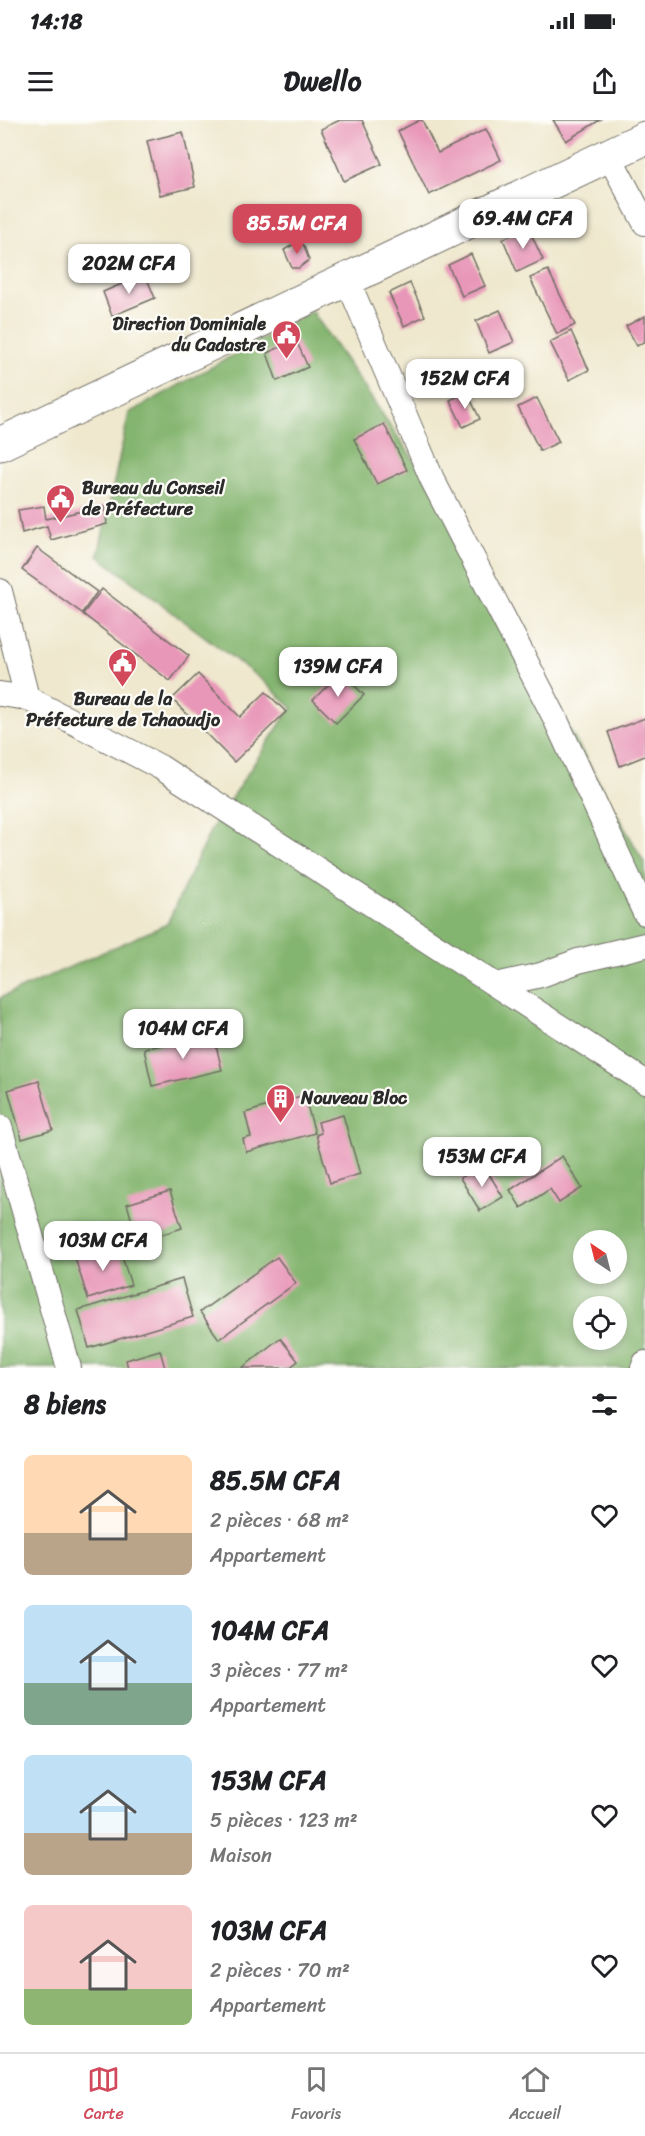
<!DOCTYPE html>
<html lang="fr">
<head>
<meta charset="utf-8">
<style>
  :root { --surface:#fff; --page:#f6f6f6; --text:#202124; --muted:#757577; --line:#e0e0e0; --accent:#d1495b }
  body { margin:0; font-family:Sriracha,sans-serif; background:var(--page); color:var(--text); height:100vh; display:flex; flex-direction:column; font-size:22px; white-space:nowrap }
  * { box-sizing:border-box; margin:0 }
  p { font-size:20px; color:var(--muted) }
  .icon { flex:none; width:33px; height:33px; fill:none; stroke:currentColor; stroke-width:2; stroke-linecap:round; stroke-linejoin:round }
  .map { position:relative; height:1248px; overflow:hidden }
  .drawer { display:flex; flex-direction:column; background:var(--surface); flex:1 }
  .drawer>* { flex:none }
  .needle { width:39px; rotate:325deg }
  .buttons { position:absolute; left:573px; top:1110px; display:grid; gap:12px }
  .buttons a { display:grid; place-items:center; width:54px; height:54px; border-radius:50%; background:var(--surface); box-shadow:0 3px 9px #0003; font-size:30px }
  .price { position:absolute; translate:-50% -51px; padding:0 14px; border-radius:12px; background:#fff; color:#222; font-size:20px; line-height:39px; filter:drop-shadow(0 2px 3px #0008) }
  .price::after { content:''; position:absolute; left:50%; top:36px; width:18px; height:14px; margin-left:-9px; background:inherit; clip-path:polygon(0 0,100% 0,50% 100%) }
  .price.current { background:var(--accent); color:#fff }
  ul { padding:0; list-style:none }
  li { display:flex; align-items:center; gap:18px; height:150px; padding:0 24px }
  li span { display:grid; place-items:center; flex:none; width:168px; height:120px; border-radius:9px; color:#555 }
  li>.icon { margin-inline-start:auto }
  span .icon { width:72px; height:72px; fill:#fffc; stroke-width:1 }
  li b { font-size:26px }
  h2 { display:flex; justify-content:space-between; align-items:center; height:72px; padding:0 24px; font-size:26px }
  .status { display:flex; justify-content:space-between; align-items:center; height:42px; padding:0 30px; background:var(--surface); direction:ltr }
  .status svg { height:16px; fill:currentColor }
  header { display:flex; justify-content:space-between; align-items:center; height:78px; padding:0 24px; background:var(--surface); font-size:27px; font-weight:700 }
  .dock { display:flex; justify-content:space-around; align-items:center; height:84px; border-top:2px solid var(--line); background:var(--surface); font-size:16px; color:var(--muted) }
  .dock a { display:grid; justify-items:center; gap:3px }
  .dock .current { color:var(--accent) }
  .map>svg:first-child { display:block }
</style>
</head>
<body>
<div class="status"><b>14:18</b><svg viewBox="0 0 49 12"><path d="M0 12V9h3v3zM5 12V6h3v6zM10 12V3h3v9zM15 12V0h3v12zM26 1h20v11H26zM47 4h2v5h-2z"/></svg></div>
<header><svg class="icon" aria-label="menu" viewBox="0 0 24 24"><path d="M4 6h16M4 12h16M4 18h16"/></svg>Dwello<svg class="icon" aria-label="share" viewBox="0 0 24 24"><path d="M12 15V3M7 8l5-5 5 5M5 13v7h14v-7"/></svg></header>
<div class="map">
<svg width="645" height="1248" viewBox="0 0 645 1248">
  <rect width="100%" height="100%" fill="#fdfcf7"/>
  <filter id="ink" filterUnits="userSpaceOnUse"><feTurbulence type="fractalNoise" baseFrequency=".0167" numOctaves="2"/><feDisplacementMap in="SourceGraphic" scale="12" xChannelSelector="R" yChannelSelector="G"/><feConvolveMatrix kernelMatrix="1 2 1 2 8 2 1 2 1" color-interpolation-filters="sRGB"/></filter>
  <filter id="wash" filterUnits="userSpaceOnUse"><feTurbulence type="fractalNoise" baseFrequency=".008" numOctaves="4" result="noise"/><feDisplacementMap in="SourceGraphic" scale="24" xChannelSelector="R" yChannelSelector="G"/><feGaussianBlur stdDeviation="1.35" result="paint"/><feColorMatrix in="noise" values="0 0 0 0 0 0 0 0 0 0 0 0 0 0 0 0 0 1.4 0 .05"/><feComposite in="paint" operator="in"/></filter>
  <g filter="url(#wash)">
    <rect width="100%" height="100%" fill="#efe8ce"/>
    <path fill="#84b56f" stroke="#58704d" stroke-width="1.5" fill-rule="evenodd" d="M312,191L439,377L645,744V1248H0V878L167,804L211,709L286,595L293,589L262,560L98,436L129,293ZM584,1120H616V1154H584ZM584,1186H616V1220H584Z"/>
    <g id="blocks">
      <g fill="#e897b8">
        <polygon points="340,0 362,0 382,44 344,61 321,9"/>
        <polygon points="420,0 422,0 438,33 486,9 501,40 429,75 398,11"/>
        <polygon points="553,0 600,0 566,21"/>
        <polygon points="183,12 195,67 160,75 147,21"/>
        <polygon points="528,107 543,140 517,152 503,119"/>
        <polygon points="298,122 304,126 309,140 299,148 292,148 284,130"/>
        <polygon points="471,134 485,166 462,176 448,145"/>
        <polygon points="548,150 575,205 557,214 530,158"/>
        <polygon points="145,154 155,178 112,196 103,172"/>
        <polygon points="410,163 425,196 404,206 389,173"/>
        <polygon points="500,190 514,222 489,233 476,201"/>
        <polygon points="645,196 645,221 637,226 626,206"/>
        <polygon points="571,211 589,250 569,260 550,222"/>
        <polygon points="296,220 308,247 277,261 267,233"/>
        <polygon points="467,272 480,299 463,307 450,280"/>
        <polygon points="537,278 559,322 540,331 518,287"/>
        <polygon points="384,304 407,350 377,364 354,319"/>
        <polygon points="44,386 46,399 105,386 107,404 51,420 47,406 22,413 18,390"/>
        <polygon points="37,428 97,472 82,493 22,450"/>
        <polygon points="102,469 189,536 170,561 83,494"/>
        <polygon points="341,552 364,575 336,603 313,580"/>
        <polygon points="198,554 240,597 266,572 286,592 234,642 172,579"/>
        <polygon points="645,598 645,636 620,646 608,612"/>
        <polygon points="213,913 222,950 152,966 144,929"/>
        <polygon points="39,961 53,1010 22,1019 8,970"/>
        <polygon points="304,975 315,1013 246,1032 243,1019 251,1017 245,993"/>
        <polygon points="343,995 360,1054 330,1063 316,1015 321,1013 318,1002"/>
        <polygon points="562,1036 582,1068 559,1083 550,1069 521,1088 510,1070"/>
        <polygon points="483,1044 503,1077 480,1091 460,1058"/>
        <polygon points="170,1071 182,1108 138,1122 127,1084"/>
        <polygon points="118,1124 131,1165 88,1179 75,1138"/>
        <polygon points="277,1137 296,1163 219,1219 200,1192"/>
        <polygon points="182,1159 193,1197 89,1228 78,1190"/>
        <polygon points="280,1218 298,1241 289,1248 242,1248"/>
        <polygon points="160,1230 165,1248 128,1248 126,1240"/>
      </g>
    </g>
  </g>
  <g filter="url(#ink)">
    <use href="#blocks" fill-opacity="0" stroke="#706d64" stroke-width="1.5"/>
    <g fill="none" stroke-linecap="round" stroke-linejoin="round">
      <defs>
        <g id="minor">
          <polyline points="609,36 645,103"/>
          <polyline points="347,159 432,359 553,594 645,793"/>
          <polyline points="0,471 27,578 160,647 645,962"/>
          <polyline points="0,574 27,578"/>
          <polyline points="496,865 541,855 578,841 645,825"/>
          <polyline points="0,1007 69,1248"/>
          <polyline points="643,1248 645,1243"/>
        </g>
        <polyline id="secondary" points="0,324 645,18"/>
      </defs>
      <use href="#minor" stroke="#706d64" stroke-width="26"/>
      <use href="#secondary" stroke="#706d64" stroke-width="35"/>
      <use href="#minor" stroke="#fff" stroke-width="24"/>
      <use href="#secondary" stroke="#fff" stroke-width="33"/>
    </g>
  </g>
  <defs>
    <symbol id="civic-pin" viewBox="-11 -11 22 30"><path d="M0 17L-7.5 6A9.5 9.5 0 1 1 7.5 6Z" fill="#d1495b" stroke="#fdfcf7"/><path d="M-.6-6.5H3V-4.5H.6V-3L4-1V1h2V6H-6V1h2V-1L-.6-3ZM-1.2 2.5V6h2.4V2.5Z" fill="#fff"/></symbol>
    <symbol id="building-pin" viewBox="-11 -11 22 30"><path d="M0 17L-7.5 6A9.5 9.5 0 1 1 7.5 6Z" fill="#d1495b" stroke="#fdfcf7"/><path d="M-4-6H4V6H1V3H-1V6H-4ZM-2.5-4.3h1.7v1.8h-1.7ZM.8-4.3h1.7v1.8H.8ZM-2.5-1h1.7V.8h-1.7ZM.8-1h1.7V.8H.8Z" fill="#fff"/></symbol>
  </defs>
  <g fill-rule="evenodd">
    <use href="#civic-pin" x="270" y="198" width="33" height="45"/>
    <use href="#civic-pin" x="44" y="362" width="33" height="45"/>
    <use href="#civic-pin" x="106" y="526" width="33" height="45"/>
    <use href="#building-pin" x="264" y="962" width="33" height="45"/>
  </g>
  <g text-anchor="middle" stroke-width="4.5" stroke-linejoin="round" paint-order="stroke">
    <g font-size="18" font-weight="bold" fill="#2b2b2b" stroke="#fdfcf7" text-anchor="start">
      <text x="266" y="210" text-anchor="end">Direction Dominiale<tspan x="266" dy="21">du Cadastre</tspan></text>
      <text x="82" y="374">Bureau du Conseil<tspan x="82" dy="21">de Préfecture</tspan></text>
      <text x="123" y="585" text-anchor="middle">Bureau de la<tspan x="123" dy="21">Préfecture de Tchaoudjo</tspan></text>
      <text x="301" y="984">Nouveau Bloc</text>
    </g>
  </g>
</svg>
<div class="buttons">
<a><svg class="needle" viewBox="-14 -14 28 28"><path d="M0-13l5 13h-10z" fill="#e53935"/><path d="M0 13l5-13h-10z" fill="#757577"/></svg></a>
<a><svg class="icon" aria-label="locate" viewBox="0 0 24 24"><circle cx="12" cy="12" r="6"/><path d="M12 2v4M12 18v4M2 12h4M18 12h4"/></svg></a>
</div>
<b class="price" style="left:523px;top:130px">69.4M CFA</b>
<b class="price current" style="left:297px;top:135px">85.5M CFA</b>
<b class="price" style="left:129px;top:175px">202M CFA</b>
<b class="price" style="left:465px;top:290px">152M CFA</b>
<b class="price" style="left:338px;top:578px">139M CFA</b>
<b class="price" style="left:183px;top:940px">104M CFA</b>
<b class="price" style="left:482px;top:1068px">153M CFA</b>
<b class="price" style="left:103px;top:1152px">103M CFA</b>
</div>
<section class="drawer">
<h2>8 biens<svg class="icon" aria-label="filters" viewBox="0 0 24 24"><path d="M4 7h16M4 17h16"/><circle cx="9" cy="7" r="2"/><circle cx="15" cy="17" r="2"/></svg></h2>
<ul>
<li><span style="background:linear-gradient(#ffd9b3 65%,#b9a48a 0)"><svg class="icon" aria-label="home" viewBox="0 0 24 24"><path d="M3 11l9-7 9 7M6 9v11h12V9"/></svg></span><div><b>85.5M CFA</b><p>2 pièces · 68 m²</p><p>Appartement</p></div><svg class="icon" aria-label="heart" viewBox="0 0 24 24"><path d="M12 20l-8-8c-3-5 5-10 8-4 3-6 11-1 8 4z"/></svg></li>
<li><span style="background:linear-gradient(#bfe0f5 65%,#7fa58c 0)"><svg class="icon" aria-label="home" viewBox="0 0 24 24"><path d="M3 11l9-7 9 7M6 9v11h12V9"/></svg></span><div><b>104M CFA</b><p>3 pièces · 77 m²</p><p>Appartement</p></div><svg class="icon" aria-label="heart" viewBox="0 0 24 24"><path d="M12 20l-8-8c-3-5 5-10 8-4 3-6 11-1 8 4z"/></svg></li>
<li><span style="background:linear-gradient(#bfe0f5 65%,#b9a48a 0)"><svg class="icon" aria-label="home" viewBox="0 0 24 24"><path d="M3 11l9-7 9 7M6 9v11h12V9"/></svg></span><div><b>153M CFA</b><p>5 pièces · 123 m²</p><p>Maison</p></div><svg class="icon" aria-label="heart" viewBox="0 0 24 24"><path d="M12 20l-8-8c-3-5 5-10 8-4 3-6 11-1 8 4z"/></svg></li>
<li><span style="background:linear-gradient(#f6c9c9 70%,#8fb573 0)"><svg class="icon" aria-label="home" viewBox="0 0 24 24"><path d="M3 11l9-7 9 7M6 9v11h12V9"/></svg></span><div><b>103M CFA</b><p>2 pièces · 70 m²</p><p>Appartement</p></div><svg class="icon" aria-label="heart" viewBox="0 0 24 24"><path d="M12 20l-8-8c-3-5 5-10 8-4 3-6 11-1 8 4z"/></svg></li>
</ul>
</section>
<nav class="dock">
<a class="current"><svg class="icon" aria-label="map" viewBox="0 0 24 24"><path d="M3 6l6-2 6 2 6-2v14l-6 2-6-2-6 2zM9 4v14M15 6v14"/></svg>Carte</a>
<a><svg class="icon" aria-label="saved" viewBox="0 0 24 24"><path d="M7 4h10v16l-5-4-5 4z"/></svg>Favoris</a>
<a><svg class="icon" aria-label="home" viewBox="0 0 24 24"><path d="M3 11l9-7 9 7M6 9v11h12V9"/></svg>Accueil</a>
</nav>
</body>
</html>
